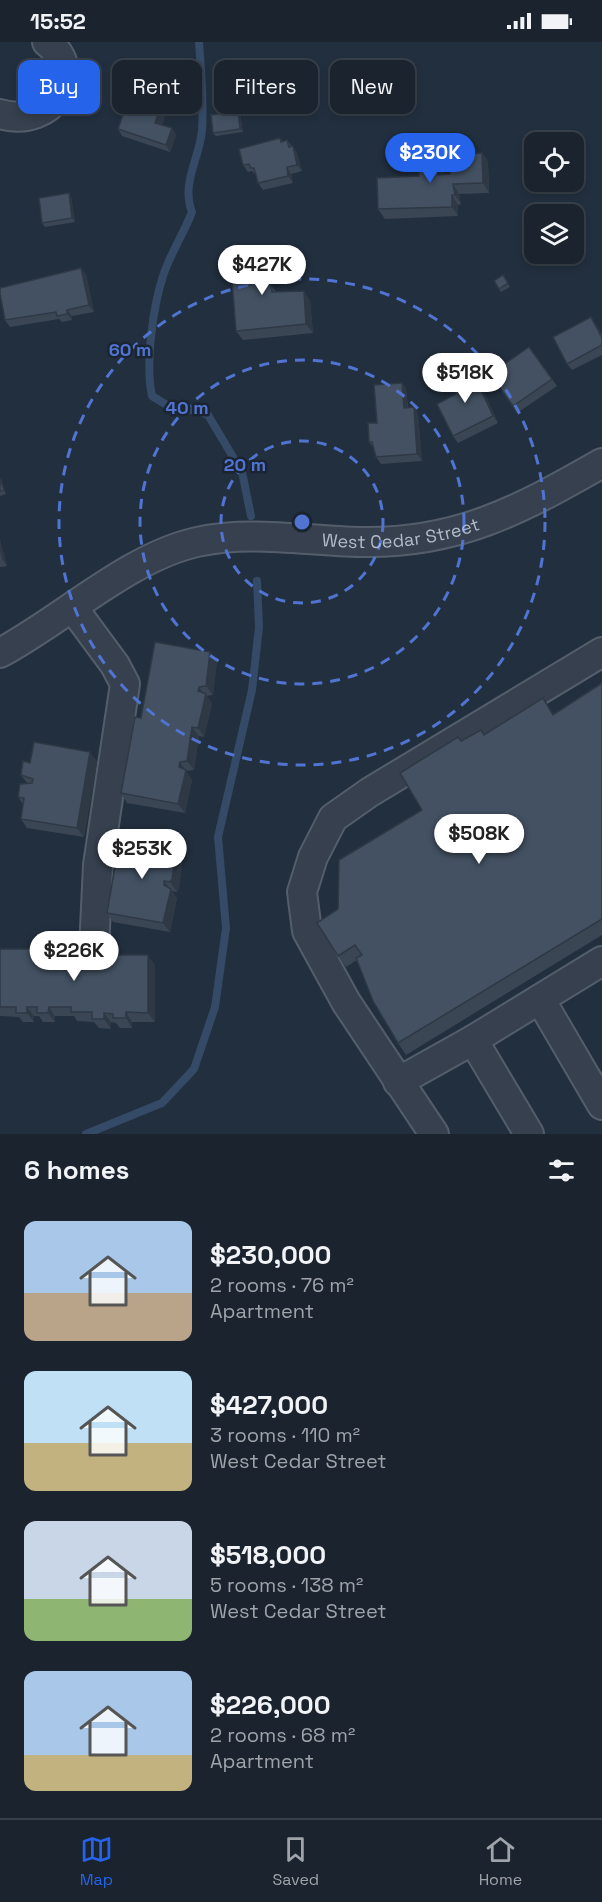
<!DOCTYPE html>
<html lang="en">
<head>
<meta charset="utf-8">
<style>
  :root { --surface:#1a232e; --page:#232b36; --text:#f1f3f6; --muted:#9fa4aa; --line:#38404a; --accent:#2563eb }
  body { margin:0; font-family:"Space Grotesk",sans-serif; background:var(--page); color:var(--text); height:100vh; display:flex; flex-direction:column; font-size:22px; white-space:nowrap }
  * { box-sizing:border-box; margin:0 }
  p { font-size:20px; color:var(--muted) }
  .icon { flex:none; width:33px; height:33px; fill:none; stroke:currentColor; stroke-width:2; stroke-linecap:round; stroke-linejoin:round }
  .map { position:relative; height:1092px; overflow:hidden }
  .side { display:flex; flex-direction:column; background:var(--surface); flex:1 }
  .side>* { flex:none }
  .banner { position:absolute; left:18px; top:18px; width:567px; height:54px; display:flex; gap:12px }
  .fabs { position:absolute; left:524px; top:90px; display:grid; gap:12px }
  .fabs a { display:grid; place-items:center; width:60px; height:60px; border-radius:12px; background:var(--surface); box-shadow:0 3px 9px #0003,0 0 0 2px var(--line); font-size:30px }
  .price { position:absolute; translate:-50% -51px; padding:0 14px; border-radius:21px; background:#fff; color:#222; font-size:20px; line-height:39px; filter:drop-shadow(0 2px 3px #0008) }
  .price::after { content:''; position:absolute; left:50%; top:36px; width:18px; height:14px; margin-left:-9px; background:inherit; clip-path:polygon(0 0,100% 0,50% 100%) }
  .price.selected { background:var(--accent); color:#fff }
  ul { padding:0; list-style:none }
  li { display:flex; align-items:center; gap:18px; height:150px; padding:0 24px }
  li span { display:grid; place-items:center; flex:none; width:168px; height:120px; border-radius:12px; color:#555 }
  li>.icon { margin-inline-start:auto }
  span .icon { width:72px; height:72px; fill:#fffc; stroke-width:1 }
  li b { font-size:26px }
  h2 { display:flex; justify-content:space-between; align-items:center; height:72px; padding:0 24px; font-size:26px }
  .tag { padding:0 21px; border-radius:12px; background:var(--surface); box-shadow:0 3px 9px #0003,0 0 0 2px var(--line); font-size:21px; line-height:54px }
  .tag.selected { background:var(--accent); color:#fff }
  .status { display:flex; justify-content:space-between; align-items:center; height:42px; padding:0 30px; background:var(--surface); direction:ltr }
  .status svg { height:16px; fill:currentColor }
  .menu { display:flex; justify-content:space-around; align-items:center; height:84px; border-top:2px solid var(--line); background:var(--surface); font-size:16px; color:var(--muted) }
  .menu a { display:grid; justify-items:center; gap:3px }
  .menu .selected { color:var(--accent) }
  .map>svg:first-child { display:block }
</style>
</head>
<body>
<div class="status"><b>15:52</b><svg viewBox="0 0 49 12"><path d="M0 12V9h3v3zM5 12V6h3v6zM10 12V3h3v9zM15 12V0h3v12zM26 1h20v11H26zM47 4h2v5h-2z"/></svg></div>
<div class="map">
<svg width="602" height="1092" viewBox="0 0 602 1092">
  <rect width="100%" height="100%" fill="#222f3e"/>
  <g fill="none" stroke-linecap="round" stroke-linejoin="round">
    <g stroke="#354a66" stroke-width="8">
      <path d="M199,0C201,30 204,59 202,89C199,117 181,142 192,170C184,191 170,212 163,234C153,265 145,322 152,354L165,362L180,367L195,368L208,373L242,430L251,474"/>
      <polyline points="86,1092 162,1061 194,1027 215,965 226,886 218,795 252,648 259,585 257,539"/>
    </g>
    <defs>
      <g id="minor">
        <path d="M0,72C54,88 86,29 47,0"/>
        <polyline points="73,566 115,623 125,642 98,823 94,907"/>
        <path id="s1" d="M0,611C62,578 129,515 197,500C249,488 307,499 360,500C457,502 520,468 602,421"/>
        <polyline points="540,957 602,1063"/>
        <polyline points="398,1040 473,998"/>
        <polyline points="434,1092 346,960 307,889 302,850 313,815 333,776 370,750 602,610"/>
        <polyline points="529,1092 473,998 602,919"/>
      </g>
    </defs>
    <use href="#minor" stroke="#545e6b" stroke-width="32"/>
    <use href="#minor" stroke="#36404e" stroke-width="28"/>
  </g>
  <g fill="#3a4654">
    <polygon points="168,65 162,83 172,86 176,93 170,110 122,94 118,87"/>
    <polygon points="240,73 243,90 216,94 213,91"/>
    <polygon points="280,96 283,100 287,98 297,111 302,129 291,132 293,141 263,148 258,141 256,133 252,129 248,130 243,123"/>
    <polygon points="482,111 488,120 489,151 459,152 461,162 458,163 458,174 385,177 378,167 419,134 438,123 444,132 450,132"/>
    <polygon points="71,155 75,180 45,185 42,181"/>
    <polygon points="267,215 269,243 271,243 276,250 310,258 313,291 243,298 236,289 234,226"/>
    <polygon points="81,226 86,233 94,270 72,274 72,278 62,280 59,277 10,285 5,278"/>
    <polygon points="503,233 510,245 501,250 494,239"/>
    <polygon points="591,275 602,293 602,313 572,328 567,322"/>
    <polygon points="529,305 557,344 517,371 490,332"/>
    <polygon points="471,326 476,333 498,381 458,401 453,394 456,352"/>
    <polygon points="402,341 406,347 408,365 414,365 418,372 422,419 381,422 376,415 374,406 369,400 377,381"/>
    <polygon points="0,436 6,452 0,454"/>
    <polygon points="0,498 7,524 0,525"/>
    <polygon points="210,610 217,619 213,653 207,654 212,662 204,695 199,694 194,728 186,729 192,738 185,771 127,761 121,751 141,676"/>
    <polygon points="602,641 602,893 406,1013 398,1001 357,918 346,925 338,914 338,867 422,768 461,699 553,672"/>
    <polygon points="97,719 84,795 27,786 21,777 23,762 18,755 27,741 21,733 30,721"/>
    <polygon points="177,804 183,814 179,846 177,850 172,849 177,856 170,890 113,880 107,871"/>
    <polygon points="0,907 71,907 75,913 155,923 155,980 132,980 132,986 120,986 116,981 111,980 111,987 99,986 94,980 77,979 74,974 55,974 55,980 43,980 39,974 34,974 34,980 23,980 19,975 0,974"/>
  </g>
  <g fill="#2f3945">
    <polygon points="163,58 168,65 160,88 155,81"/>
    <polygon points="238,69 240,73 243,90 240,87"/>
    <polygon points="172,86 176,93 170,110 166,103"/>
    <polygon points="293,104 297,111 302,129 297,123"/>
    <polygon points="482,111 488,120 489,151 483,141"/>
    <polygon points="438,123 444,133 438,133"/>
    <polygon points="287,125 291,132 293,141 288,134"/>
    <polygon points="453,142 459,152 461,162 455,153"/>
    <polygon points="69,151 71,155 75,180 72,176"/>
    <polygon points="452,153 458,163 458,174 452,165"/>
    <polygon points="260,205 267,215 270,253 264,243"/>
    <polygon points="81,226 86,233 94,270 89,263"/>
    <polygon points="304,249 310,258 313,291 306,282"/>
    <polygon points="67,268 72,274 72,278 67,272"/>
    <polygon points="471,326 476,333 498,381 493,374"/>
    <polygon points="402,341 406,347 408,372 404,366"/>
    <polygon points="414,365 418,372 422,419 417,412"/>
    <polygon points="0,436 2,438 6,452 4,448"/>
    <polygon points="0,498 7,524 2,517 0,509"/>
    <polygon points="210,610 217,619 213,653 206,644"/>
    <polygon points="199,645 205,654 206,652 212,662 204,695 198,686"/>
    <polygon points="192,685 199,694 194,728 187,719"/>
    <polygon points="90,710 97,719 84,795 77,786"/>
    <polygon points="180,720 192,738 185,771 178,762 179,725"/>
    <polygon points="177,804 183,814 179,846 177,850 170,840"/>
    <polygon points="164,839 177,856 170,890 163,881"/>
    <polygon points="148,913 155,923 155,980 148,971"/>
    <polygon points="27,965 34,974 34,980 27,971"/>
    <polygon points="49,965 55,974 55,980 48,971"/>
    <polygon points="126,970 132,980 132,986 126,976"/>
    <polygon points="104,971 111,980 111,987 104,977"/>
  </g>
  <g fill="#435162" stroke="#2f3945" stroke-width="1.5">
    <polygon points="132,47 163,58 155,81 172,86 166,103 118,87"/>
    <polygon points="238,69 240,87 213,91 211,73"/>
    <polygon points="280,96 281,100 287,98 289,105 293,104 297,123 287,125 288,134 258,141 254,126 251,126 249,122 243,123 239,107"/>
    <polygon points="482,111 483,141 453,142 455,153 452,153 452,165 378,167 377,136 419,134 419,124 438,123 438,133 450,132 449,112"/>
    <polygon points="69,151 72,176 42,181 39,156"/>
    <polygon points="260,205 264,243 271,243 272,250 304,249 306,282 236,289 231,226 234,226 233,207"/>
    <polygon points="81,226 89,263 67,268 67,272 57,274 56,270 5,278 0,252 0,246"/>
    <polygon points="503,233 508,241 499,247 494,239"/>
    <polygon points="591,275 602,296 602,303 567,322 553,295"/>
    <polygon points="529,305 552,337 513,364 490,332"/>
    <polygon points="471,326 493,374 453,394 437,362 456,352 449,337"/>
    <polygon points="402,341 404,366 414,365 417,412 376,415 372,400 369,400 368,381 377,381 374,343"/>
    <polygon points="0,437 4,448 0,449"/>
    <polygon points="155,600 210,610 206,644 199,645 198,649 206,652 198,686 192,685 187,719 180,720 179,725 186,728 178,762 121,751 135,675 141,676"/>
    <polygon points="602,641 602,877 398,1001 373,959 356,916 362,913 355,903 338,914 317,881 338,867 339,818 422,768 400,731 458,695 461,699 481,688 484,693 543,656 553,673"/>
    <polygon points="34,700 90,710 77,786 21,777 24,756 18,755 20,742 32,741 33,737 21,733 23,719 30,721"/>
    <polygon points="120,795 177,804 172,837 170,840 164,839 164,843 171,847 163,881 107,871"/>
    <polygon points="0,907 71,907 71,913 148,913 148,971 126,970 126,976 113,976 113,972 104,971 104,977 92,977 92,970 71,970 71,965 49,965 48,971 37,971 37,965 27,965 27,971 16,971 16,965 0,965"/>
  </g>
  <g fill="none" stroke="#5174d3" stroke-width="3" stroke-dasharray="10 8">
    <circle cx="302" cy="480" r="81"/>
    <circle cx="302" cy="480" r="162"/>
    <circle cx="302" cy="480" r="243"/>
  </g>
  <g text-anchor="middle" stroke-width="5" stroke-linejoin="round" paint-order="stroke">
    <g font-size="18" fill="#b2bbc9" stroke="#1b2532">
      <text dy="6" stroke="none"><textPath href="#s1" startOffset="432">West Cedar Street</textPath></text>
    </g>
  </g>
  <circle cx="302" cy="480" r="9" fill="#5174d3" stroke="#1b2532" stroke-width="3"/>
  <g font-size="18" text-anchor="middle" font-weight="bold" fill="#5174d3" stroke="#1b2532" stroke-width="5" stroke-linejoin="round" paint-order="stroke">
    <text x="130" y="314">60 m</text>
    <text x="187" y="372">40 m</text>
    <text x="245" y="429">20 m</text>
  </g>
</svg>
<div class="fabs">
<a><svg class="icon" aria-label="locate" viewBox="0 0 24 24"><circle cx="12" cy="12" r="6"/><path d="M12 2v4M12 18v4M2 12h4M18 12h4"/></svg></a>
<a><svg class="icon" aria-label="layers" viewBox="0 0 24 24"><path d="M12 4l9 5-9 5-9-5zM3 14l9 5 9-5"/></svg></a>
</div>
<b class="price selected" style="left:430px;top:142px">$230K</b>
<b class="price" style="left:262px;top:254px">$427K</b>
<b class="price" style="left:465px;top:362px">$518K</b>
<b class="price" style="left:479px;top:823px">$508K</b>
<b class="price" style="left:142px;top:838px">$253K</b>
<b class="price" style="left:74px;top:940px">$226K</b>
<div class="banner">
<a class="tag selected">Buy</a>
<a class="tag">Rent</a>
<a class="tag">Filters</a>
<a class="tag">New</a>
</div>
</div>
<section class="side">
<h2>6 homes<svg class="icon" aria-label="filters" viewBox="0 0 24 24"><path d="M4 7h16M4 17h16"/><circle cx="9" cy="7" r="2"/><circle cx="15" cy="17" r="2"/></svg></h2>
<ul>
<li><span style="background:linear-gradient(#a9c7e8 60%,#b9a48a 0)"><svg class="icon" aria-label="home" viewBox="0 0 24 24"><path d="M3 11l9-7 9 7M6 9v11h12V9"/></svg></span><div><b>$230,000</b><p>2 rooms · 76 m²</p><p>Apartment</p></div></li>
<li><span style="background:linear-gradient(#bfe0f5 60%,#c2b280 0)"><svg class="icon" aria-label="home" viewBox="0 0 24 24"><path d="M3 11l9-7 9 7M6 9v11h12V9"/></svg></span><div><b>$427,000</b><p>3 rooms · 110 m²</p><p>West Cedar Street</p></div></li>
<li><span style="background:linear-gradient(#c9d6e8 65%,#8fb573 0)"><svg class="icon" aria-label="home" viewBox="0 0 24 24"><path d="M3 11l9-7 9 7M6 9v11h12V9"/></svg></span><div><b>$518,000</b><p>5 rooms · 138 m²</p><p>West Cedar Street</p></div></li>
<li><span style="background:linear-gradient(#a9c7e8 70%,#c2b280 0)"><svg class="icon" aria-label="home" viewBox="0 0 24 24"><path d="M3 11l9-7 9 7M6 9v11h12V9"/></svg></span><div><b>$226,000</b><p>2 rooms · 68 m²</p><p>Apartment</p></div></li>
</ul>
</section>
<nav class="menu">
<a class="selected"><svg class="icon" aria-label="map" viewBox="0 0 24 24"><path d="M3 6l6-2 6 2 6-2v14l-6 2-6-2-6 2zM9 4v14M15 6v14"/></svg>Map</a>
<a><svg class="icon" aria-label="saved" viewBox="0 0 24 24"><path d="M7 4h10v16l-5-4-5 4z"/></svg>Saved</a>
<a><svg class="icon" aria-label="home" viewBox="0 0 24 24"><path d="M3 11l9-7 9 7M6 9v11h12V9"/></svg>Home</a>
</nav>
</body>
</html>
